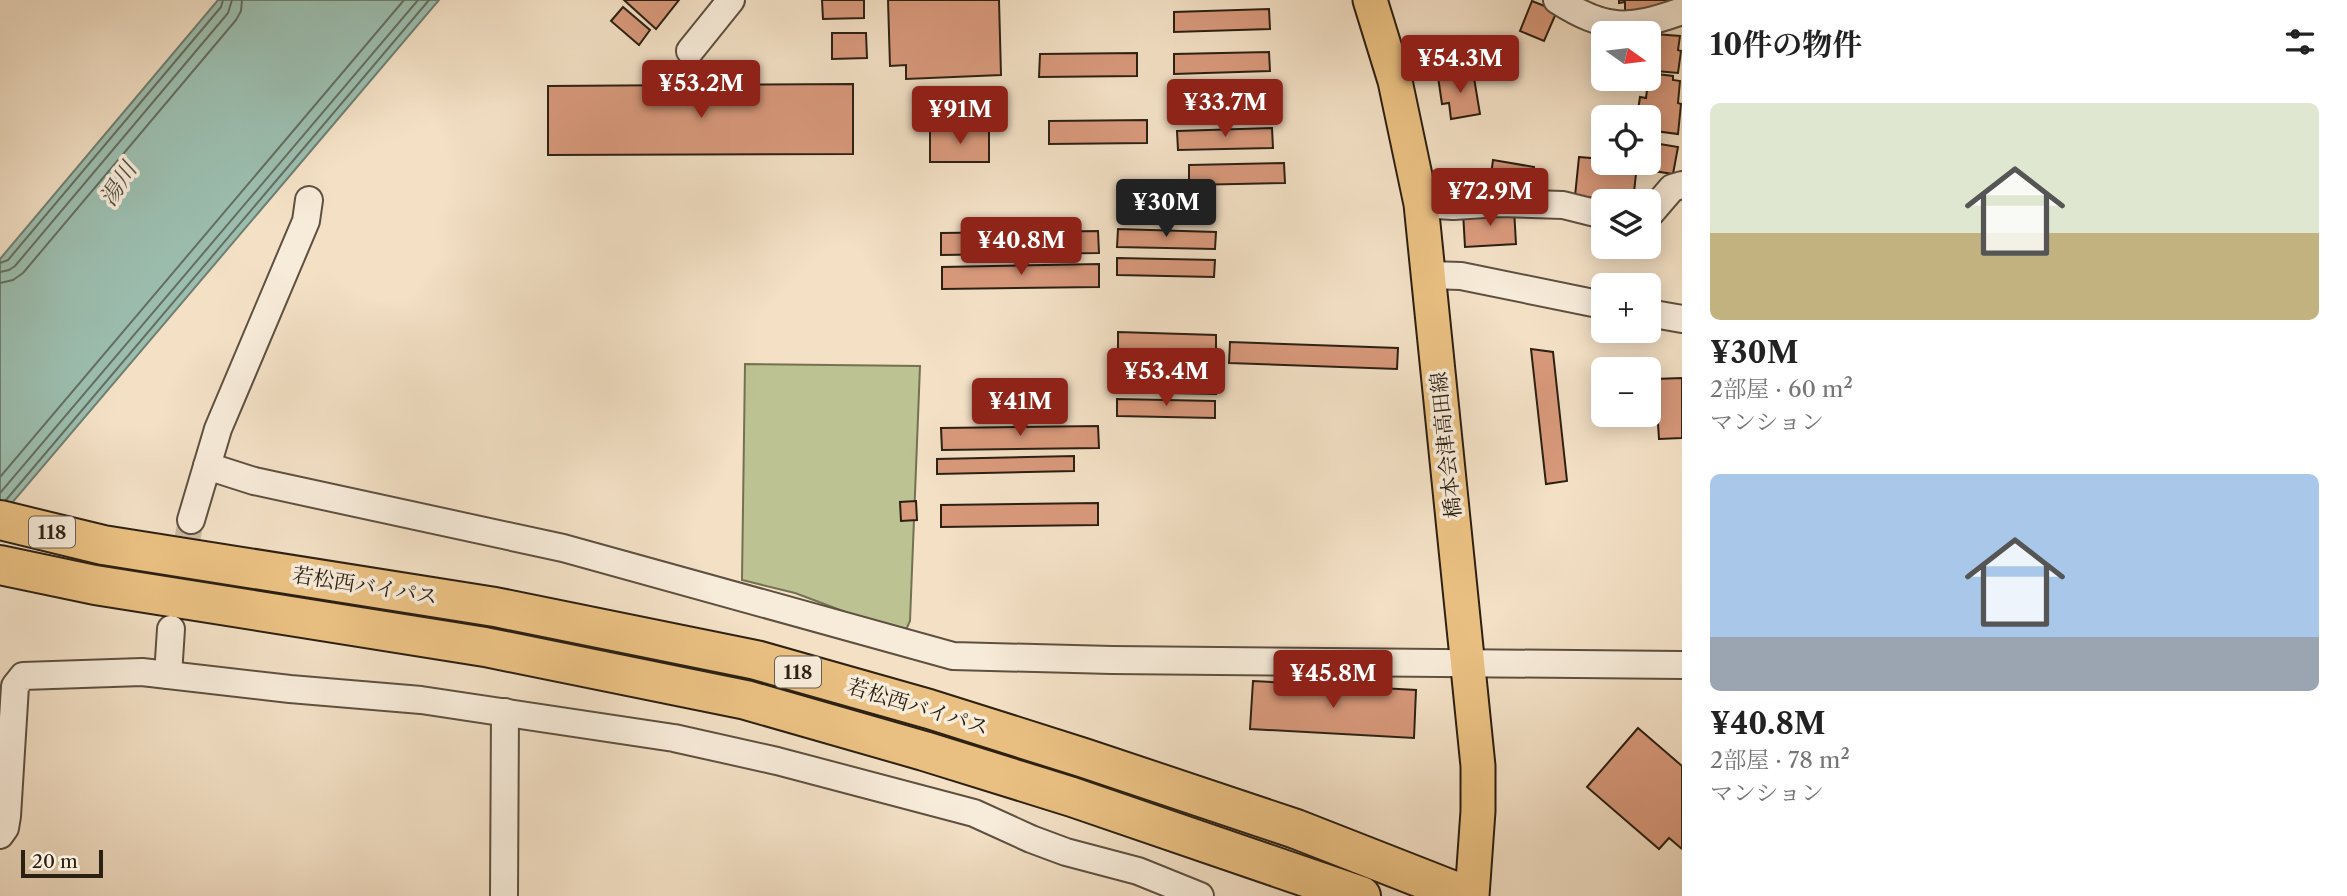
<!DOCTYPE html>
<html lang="ja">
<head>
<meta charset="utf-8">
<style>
  :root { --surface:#fff; --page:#f2f2f2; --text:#222; --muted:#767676; --accent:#8f2418 }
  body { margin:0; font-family:"Libre Caslon Text","Noto Serif JP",serif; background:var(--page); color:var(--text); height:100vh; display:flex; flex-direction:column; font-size:26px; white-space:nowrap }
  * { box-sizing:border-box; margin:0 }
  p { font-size:23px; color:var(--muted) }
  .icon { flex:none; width:38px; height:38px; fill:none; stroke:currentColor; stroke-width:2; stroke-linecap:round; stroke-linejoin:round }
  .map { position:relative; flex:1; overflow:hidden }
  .drawer { display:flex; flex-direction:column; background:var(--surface); width:665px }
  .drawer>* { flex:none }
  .needle { width:46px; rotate:104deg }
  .buttons { position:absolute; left:1591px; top:21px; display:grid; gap:14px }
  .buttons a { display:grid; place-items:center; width:70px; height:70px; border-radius:10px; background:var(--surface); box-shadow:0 4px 18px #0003; font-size:35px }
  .scale { position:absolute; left:21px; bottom:18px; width:82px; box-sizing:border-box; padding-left:7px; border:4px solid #2c2013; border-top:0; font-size:19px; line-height:24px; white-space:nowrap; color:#2c2013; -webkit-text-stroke:5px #f7ebd9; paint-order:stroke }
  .price { position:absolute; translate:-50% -60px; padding:0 16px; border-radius:7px; background:var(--accent); color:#fff; font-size:23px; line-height:46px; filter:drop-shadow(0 2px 4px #0008) }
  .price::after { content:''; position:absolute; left:50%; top:42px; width:21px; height:16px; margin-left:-10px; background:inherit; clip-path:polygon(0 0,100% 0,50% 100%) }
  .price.active { background:#222; color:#fff }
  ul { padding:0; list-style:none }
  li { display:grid; align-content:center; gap:14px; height:371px; padding:0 28px }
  li span { display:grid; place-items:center; height:217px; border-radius:10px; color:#555 }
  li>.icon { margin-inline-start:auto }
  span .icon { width:126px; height:126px; fill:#fffc; stroke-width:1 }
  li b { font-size:30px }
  h2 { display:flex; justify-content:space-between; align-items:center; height:84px; padding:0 28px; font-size:30px }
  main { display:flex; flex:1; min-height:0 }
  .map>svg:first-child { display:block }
</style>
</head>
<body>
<main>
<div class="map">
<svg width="1682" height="896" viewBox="0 0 1682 896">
  <rect width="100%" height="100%" fill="#f3e0c5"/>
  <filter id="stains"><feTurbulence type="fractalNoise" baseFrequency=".00286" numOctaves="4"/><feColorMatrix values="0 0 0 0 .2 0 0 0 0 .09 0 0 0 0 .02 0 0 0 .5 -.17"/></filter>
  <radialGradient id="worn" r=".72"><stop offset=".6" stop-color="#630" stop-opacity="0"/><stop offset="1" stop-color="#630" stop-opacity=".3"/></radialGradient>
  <polygon fill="#bdc293" stroke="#747153" stroke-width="2" points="745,364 920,366 910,621 904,634 795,593 742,580"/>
  <polygon fill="#9cbeaf" stroke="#6f7f71" stroke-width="2" points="218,0 439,0 0,517 0,259"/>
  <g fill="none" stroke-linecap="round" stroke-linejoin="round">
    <g stroke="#646f61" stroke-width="2">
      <polyline points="0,263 8,260 221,7 223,0"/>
      <polyline points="0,272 9,270 15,266 228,13 232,0"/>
      <polyline points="0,283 13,280 23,273 236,20 241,11 242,0"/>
      <polyline points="0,477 404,0"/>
      <polyline points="0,493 418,0"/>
      <polyline points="6,500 429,0"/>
    </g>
  </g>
  <g fill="#d8997b" stroke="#2c2013" stroke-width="2">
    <polygon points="624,0 679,0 656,29"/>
    <polygon points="822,0 864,0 864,18 823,19"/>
    <polygon points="888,0 999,0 1001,75 906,79 906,65 890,66"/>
    <polygon points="1619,0 1678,0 1667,10 1625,12 1625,2 1619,3"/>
    <polygon points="1532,1 1557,11 1544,41 1520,31"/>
    <polygon points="623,7 650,30 639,45 611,21"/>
    <polygon points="1269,9 1270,29 1174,32 1174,12"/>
    <polygon points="832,33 866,33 867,58 832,59"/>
    <polygon points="1655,34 1680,36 1678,50 1681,51 1678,73 1656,71 1659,48 1654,48"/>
    <polygon points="1269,52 1270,71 1174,74 1174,54"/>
    <polygon points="1137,53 1137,76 1039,77 1040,54"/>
    <polygon points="1473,72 1480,114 1451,119 1449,103 1442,104 1438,77"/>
    <polygon points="1649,73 1673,76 1673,80 1680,81 1678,103 1681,104 1678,134 1648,130 1648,117 1637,117 1640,97 1646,98"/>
    <polygon points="853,84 853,154 548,155 548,86"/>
    <polygon points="1271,97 1271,116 1176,119 1175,99"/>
    <polygon points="1147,120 1147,143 1049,144 1049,121"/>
    <polygon points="1272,128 1273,148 1178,150 1177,131"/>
    <polygon points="989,130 989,162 930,162 930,131"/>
    <polygon points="1648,142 1678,147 1673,174 1634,168 1634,163 1648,163"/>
    <polygon points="1579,157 1603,159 1603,163 1608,163 1607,171 1636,174 1633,201 1575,196"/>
    <polygon points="1493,160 1534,167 1529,196 1489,190"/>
    <polygon points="1284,163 1285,183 1189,185 1189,165"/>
    <polygon points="1514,209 1516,244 1465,247 1463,212"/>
    <polygon points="1118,229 1216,232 1215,249 1117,247"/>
    <polygon points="1098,231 1099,253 941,255 941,233"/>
    <polygon points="1117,258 1215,260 1214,277 1117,275"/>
    <polygon points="1099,264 1099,287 942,289 942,267"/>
    <polygon points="1118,332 1216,335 1216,352 1118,350"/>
    <polygon points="1230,342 1398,348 1397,369 1229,363"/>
    <polygon points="1531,349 1553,352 1567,481 1546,484"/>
    <polygon points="1117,354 1215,356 1214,373 1117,371"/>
    <polygon points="1119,375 1217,377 1216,394 1119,392"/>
    <polygon points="1682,378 1682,438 1659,439 1655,379"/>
    <polygon points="1117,399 1215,401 1215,418 1117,416"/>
    <polygon points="1098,426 1099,448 942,450 941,428"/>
    <polygon points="1074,456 1074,471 937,474 937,459"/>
    <polygon points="916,501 917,520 901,521 900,502"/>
    <polygon points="1098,503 1098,525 941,527 941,505"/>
    <polygon points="1253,681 1416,690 1414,738 1250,729"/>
    <polygon points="1638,728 1682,766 1682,849 1669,838 1659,849 1587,787"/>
  </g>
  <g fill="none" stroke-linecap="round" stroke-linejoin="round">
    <polyline stroke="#cbbaa1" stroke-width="26" stroke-dasharray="26 13" stroke-linecap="butt" points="173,614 191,520"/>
    <defs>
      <g id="minor">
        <path d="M1557,0C1606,31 1628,30 1682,11"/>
        <polyline points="690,51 731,0"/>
        <polyline points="1421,204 1453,206 1500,203 1563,205 1603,215"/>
        <polyline points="1648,216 1672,188 1682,185"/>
        <polyline points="1429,275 1461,276 1603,305"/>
        <polyline points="1648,313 1682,319"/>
        <polyline points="207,466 254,481 563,548 953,656 1112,660 1682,665"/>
        <polyline points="191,520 218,429 306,221 309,200"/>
        <polyline points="168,675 171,629"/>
        <polyline points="0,835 5,828 7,816 15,686 23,676 142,672 290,689 421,700 674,738 777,761 974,813 1031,839 1066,852 1138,871 1200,896"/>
        <polyline points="504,896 505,712"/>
      </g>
      <polyline id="major" points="1370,0 1395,81 1421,204 1478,766 1478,811 1472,896"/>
      <g id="highway">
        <polyline points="0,520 103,545 495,607 756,660 929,709 1084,758 1296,829 1467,896"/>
        <polyline points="0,565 95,585 485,647 746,700 924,751 1072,797 1361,896"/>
      </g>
    </defs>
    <use href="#minor" stroke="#5e5040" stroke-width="30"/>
    <use href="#major" stroke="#2c2013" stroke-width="37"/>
    <use href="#highway" stroke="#2c2013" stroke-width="42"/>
    <use href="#minor" stroke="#f7ebd9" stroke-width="26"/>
    <use href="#major" stroke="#eac082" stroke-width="33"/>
    <use href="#highway" stroke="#eac082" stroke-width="38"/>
  </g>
  <g text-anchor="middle" stroke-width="7" stroke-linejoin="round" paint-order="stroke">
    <g fill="#f7ebd9" stroke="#695d4e" stroke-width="2">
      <rect x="29" y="516.5" width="46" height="31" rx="5"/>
      <rect x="775" y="656.5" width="46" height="31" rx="5"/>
    </g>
    <g font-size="19" font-weight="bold" fill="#2c2013">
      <text x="52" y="539">118</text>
      <text x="798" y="679">118</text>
    </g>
    <g font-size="21" fill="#2c2013" stroke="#f7ebd9">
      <text transform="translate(1446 445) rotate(-96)" y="7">橋本会津高田線</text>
      <text transform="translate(365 586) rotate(9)" y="7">若松西バイパス</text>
      <text transform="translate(918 707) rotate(17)" y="7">若松西バイパス</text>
    </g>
    <g font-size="23" font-style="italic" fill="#4e4f42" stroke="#f7ebd9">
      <text transform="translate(118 184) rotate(-57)" y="8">湯川</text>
    </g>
  </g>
  <rect width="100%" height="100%" filter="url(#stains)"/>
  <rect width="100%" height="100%" fill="url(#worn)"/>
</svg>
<div class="buttons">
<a><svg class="needle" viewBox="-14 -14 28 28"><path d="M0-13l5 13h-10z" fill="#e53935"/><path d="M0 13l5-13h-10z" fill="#767676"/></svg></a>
<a><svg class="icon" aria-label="locate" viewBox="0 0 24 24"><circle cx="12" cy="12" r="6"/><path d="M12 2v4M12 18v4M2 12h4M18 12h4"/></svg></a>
<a><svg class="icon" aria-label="layers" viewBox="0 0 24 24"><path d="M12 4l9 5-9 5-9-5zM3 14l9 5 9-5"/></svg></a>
<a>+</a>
<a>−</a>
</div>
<div class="scale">20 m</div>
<b class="price" style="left:1460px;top:95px">¥54.3M</b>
<b class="price" style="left:701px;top:120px">¥53.2M</b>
<b class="price" style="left:1225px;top:139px">¥33.7M</b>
<b class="price" style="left:960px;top:146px">¥91M</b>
<b class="price" style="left:1490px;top:228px">¥72.9M</b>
<b class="price active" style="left:1166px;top:239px">¥30M</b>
<b class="price" style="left:1021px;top:277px">¥40.8M</b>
<b class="price" style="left:1166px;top:408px">¥53.4M</b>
<b class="price" style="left:1020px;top:438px">¥41M</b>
<b class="price" style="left:1333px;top:710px">¥45.8M</b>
</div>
<section class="drawer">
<h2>10件の物件<svg class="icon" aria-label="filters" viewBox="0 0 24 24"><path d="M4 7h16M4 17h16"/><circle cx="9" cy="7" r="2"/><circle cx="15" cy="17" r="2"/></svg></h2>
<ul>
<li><span style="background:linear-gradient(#dfe7d0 60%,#c2b280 0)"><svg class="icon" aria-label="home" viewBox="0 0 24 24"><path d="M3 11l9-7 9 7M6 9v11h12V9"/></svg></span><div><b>¥30M</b><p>2部屋 · 60 m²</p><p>マンション</p></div></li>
<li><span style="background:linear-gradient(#a9c7e8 75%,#9aa5b1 0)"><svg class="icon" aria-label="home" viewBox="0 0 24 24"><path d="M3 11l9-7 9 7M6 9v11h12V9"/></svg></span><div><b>¥40.8M</b><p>2部屋 · 78 m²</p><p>マンション</p></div></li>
</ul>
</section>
</main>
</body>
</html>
